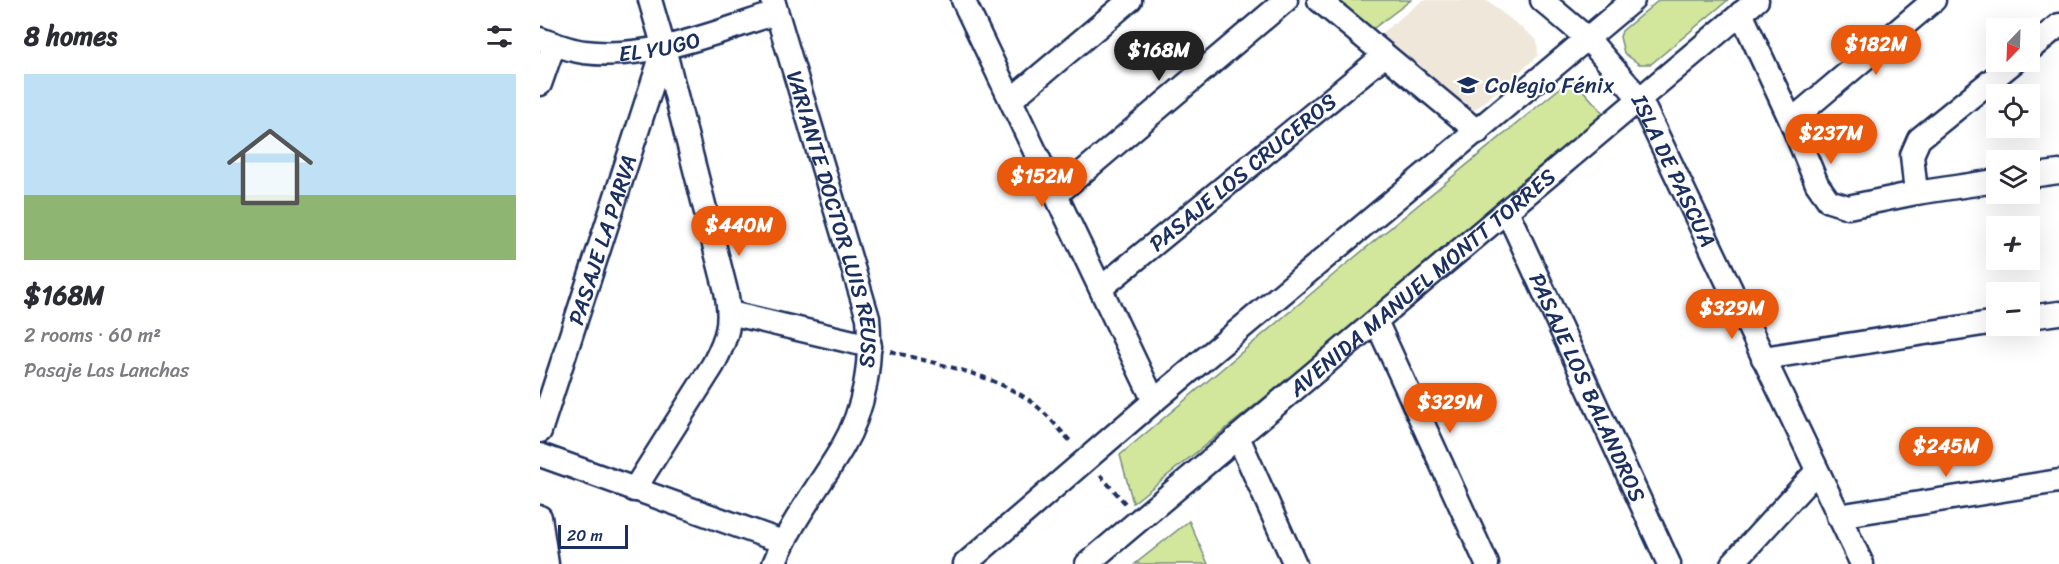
<!DOCTYPE html>
<html lang="en">
<head>
<meta charset="utf-8">
<style>
  :root { --surface:#fff; --page:#f2f2f3; --text:#2b2b33; --muted:#7c7c81; --line:#e1e1e2; --accent:#ea580c }
  body { margin:0; font-family:Sriracha,sans-serif; background:var(--page); color:var(--text); height:100vh; display:flex; flex-direction:column; font-size:22px; white-space:nowrap }
  * { box-sizing:border-box; margin:0 }
  p { font-size:20px; color:var(--muted) }
  .icon { flex:none; width:33px; height:33px; fill:none; stroke:currentColor; stroke-width:2; stroke-linecap:round; stroke-linejoin:round }
  .map { position:relative; flex:1; overflow:hidden }
  .panel { display:flex; flex-direction:column; background:var(--surface); width:540px }
  .panel>* { flex:none }
  .needle { width:39px; rotate:203deg }
  .controls { position:absolute; left:1446px; top:18px; display:grid; gap:12px }
  .controls a { display:grid; place-items:center; width:54px; height:54px; border-radius:0px; background:var(--surface); box-shadow:0 6px 24px #0002; font-size:30px }
  .scale { position:absolute; left:18px; bottom:15px; width:70px; box-sizing:border-box; padding-left:6px; border:3px solid #1b2f5e; border-top:0; font-size:16px; line-height:21px; white-space:nowrap; color:#1b2f5e; -webkit-text-stroke:4px #fff; paint-order:stroke }
  .price { position:absolute; translate:-50% -51px; padding:0 14px; border-radius:21px; background:var(--accent); color:#fff; font-size:20px; line-height:39px; filter:drop-shadow(0 2px 3px #0008) }
  .price::after { content:''; position:absolute; left:50%; top:36px; width:18px; height:14px; margin-left:-9px; background:inherit; clip-path:polygon(0 0,100% 0,50% 100%) }
  .price.on { background:#222; color:#fff }
  ul { padding:0; list-style:none }
  li { display:grid; align-content:center; gap:12px; height:318px; padding:0 24px }
  li+li { border-top:2px solid var(--line) }
  li span { display:grid; place-items:center; height:186px; border-radius:0px; color:#555 }
  li>.icon { margin-inline-start:auto }
  span .icon { width:108px; height:108px; fill:#fffc; stroke-width:1 }
  li b { font-size:26px }
  h2 { display:flex; justify-content:space-between; align-items:center; height:72px; padding:0 24px; font-size:26px }
  main { display:flex; flex:1; min-height:0 }
  .map>svg:first-child { display:block }
</style>
</head>
<body>
<main>
<section class="panel">
<h2>8 homes<svg class="icon" aria-label="filters" viewBox="0 0 24 24"><path d="M4 7h16M4 17h16"/><circle cx="9" cy="7" r="2"/><circle cx="15" cy="17" r="2"/></svg></h2>
<ul>
<li><span style="background:linear-gradient(#bfe0f5 65%,#8fb573 0)"><svg class="icon" aria-label="home" viewBox="0 0 24 24"><path d="M3 11l9-7 9 7M6 9v11h12V9"/></svg></span><div><b>$168M</b><p>2 rooms · 60 m²</p><p>Pasaje Las Lanchas</p></div></li>
</ul>
</section>
<div class="map">
<svg width="1519" height="564" viewBox="0 0 1519 564">
  <rect width="100%" height="100%" fill="#fff"/>
  <filter id="ink" filterUnits="userSpaceOnUse"><feTurbulence type="fractalNoise" baseFrequency=".0167" numOctaves="2"/><feDisplacementMap in="SourceGraphic" scale="12" xChannelSelector="R" yChannelSelector="G"/><feConvolveMatrix kernelMatrix="1 2 1 2 8 2 1 2 1" color-interpolation-filters="sRGB"/></filter>
  <g filter="url(#ink)">
    <polygon fill="#efe8da" points="883,0 946,0 997,40 998,56 929,115 835,38"/>
    <g fill="#d2e79c" stroke="#768b7d" stroke-width="1.5">
      <polygon points="792,0 871,0 830,31"/>
      <polygon points="1119,0 1188,0 1111,64 1099,64 1084,53 1080,37 1082,31"/>
      <polygon points="1032,78 1064,114 840,305 593,503 580,455 798,271"/>
      <polygon points="649,521 668,564 595,564"/>
    </g>
    <g fill="none" stroke-linecap="round" stroke-linejoin="round">
      <defs>
        <g id="minor">
          <path id="s1" d="M233,0L328,318C332,362 325,409 302,448C279,487 251,521 234,564"/>
          <polyline points="423,0 614,401"/>
          <polyline points="779,0 938,132"/>
          <path id="s2" d="M1002,0L1048,39L1100,99L1322,564"/>
          <polyline points="1201,13 1251,121 1277,184 1289,201 1308,207 1376,193 1456,181"/>
          <path id="s3" d="M0,39C14,44 29,50 44,52C111,60 174,33 236,13"/>
          <polyline points="1490,49 1519,25"/>
          <polyline points="0,84 14,44"/>
          <polyline points="472,99 590,0"/>
          <polyline points="1251,121 1394,0"/>
          <polyline points="1490,176 1519,172"/>
          <polyline points="1376,193 1372,155 1379,139 1474,62"/>
          <polyline points="517,194 746,0"/>
          <path id="s4" d="M967,211L1129,564"/>
          <path id="s5" d="M561,288L845,55"/>
          <polyline points="190,313 330,346"/>
          <polyline points="1490,317 1519,313"/>
          <polyline points="836,321 947,564"/>
          <polyline points="1223,358 1456,322"/>
          <path id="s6" d="M0,431L124,48"/>
          <polyline points="698,437 755,564"/>
          <polyline points="0,455 243,542"/>
          <path d="M94,490L173,365C188,336 192,323 186,291L124,48L110,0"/>
          <polyline points="1298,516 1519,481"/>
          <polyline points="0,517 7,564"/>
          <polyline points="425,564 614,401 1093,0"/>
          <path id="s7" d="M547,564L1217,0"/>
          <polyline points="1192,564 1277,471"/>
        </g>
      </defs>
      <use href="#minor" stroke="#1b2f5e" stroke-width="27"/>
      <g stroke="#1b2f5e" stroke-width="4" stroke-dasharray="6 4.5" stroke-linecap="butt">
        <path d="M350,351C394,364 441,371 481,395C501,406 516,426 531,442"/>
        <polyline points="560,475 585,503"/>
      </g>
      <use href="#minor" stroke="#fff" stroke-width="22"/>
    </g>
  </g>
  <defs>
    <symbol id="school-bare" viewBox="-9 -9 18 18"><path d="M0-5L7-2L0 1L-7-2ZM-4 1L0 2.5L4 1V4Q0 6-4 4Z" fill="#1b2f5e" stroke="#fff" stroke-width="2.5" paint-order="stroke"/></symbol>
  </defs>
  <g fill-rule="evenodd">
    <use href="#school-bare" x="913" y="70" width="30" height="30"/>
  </g>
  <g text-anchor="middle" stroke-width="4.5" stroke-linejoin="round" paint-order="stroke">
    <g font-size="22" fill="#1b2f5e" stroke="#fff">
      <text dy="8" stroke="none"><textPath href="#s3" startOffset="122">EL YUGO</textPath></text>
      <text dy="8" stroke="none"><textPath href="#s5" startOffset="183">PASAJE LOS CRUCEROS</textPath></text>
      <text dy="8" stroke="none"><textPath href="#s2" startOffset="219">ISLA DE PASCUA</textPath></text>
      <text dy="8" stroke="none"><textPath href="#s1" startOffset="228">VARIANTE DOCTOR LUIS REUSS</textPath></text>
      <text dy="8" stroke="none"><textPath href="#s6" startOffset="201">PASAJE LA PARVA</textPath></text>
      <text dy="8" stroke="none"><textPath href="#s7" startOffset="438">AVENIDA MANUEL MONTT TORRES</textPath></text>
      <text dy="8" stroke="none"><textPath href="#s4" startOffset="194">PASAJE LOS BALANDROS</textPath></text>
    </g>
    <g font-size="22" fill="#1b2f5e" stroke="#fff" text-anchor="start">
      <text x="945" y="93">Colegio Fénix</text>
    </g>
  </g>
</svg>
<div class="controls">
<a><svg class="needle" viewBox="-14 -14 28 28"><path d="M0-13l5 13h-10z" fill="#e53935"/><path d="M0 13l5-13h-10z" fill="#7c7c81"/></svg></a>
<a><svg class="icon" aria-label="locate" viewBox="0 0 24 24"><circle cx="12" cy="12" r="6"/><path d="M12 2v4M12 18v4M2 12h4M18 12h4"/></svg></a>
<a><svg class="icon" aria-label="layers" viewBox="0 0 24 24"><path d="M12 4l9 5-9 5-9-5zM3 14l9 5 9-5"/></svg></a>
<a>+</a>
<a>−</a>
</div>
<div class="scale">20 m</div>
<b class="price" style="left:1336px;top:76px">$182M</b>
<b class="price on" style="left:619px;top:82px">$168M</b>
<b class="price" style="left:1291px;top:165px">$237M</b>
<b class="price" style="left:502px;top:208px">$152M</b>
<b class="price" style="left:199px;top:257px">$440M</b>
<b class="price" style="left:1192px;top:340px">$329M</b>
<b class="price" style="left:910px;top:434px">$329M</b>
<b class="price" style="left:1406px;top:478px">$245M</b>
</div>
</main>
</body>
</html>
